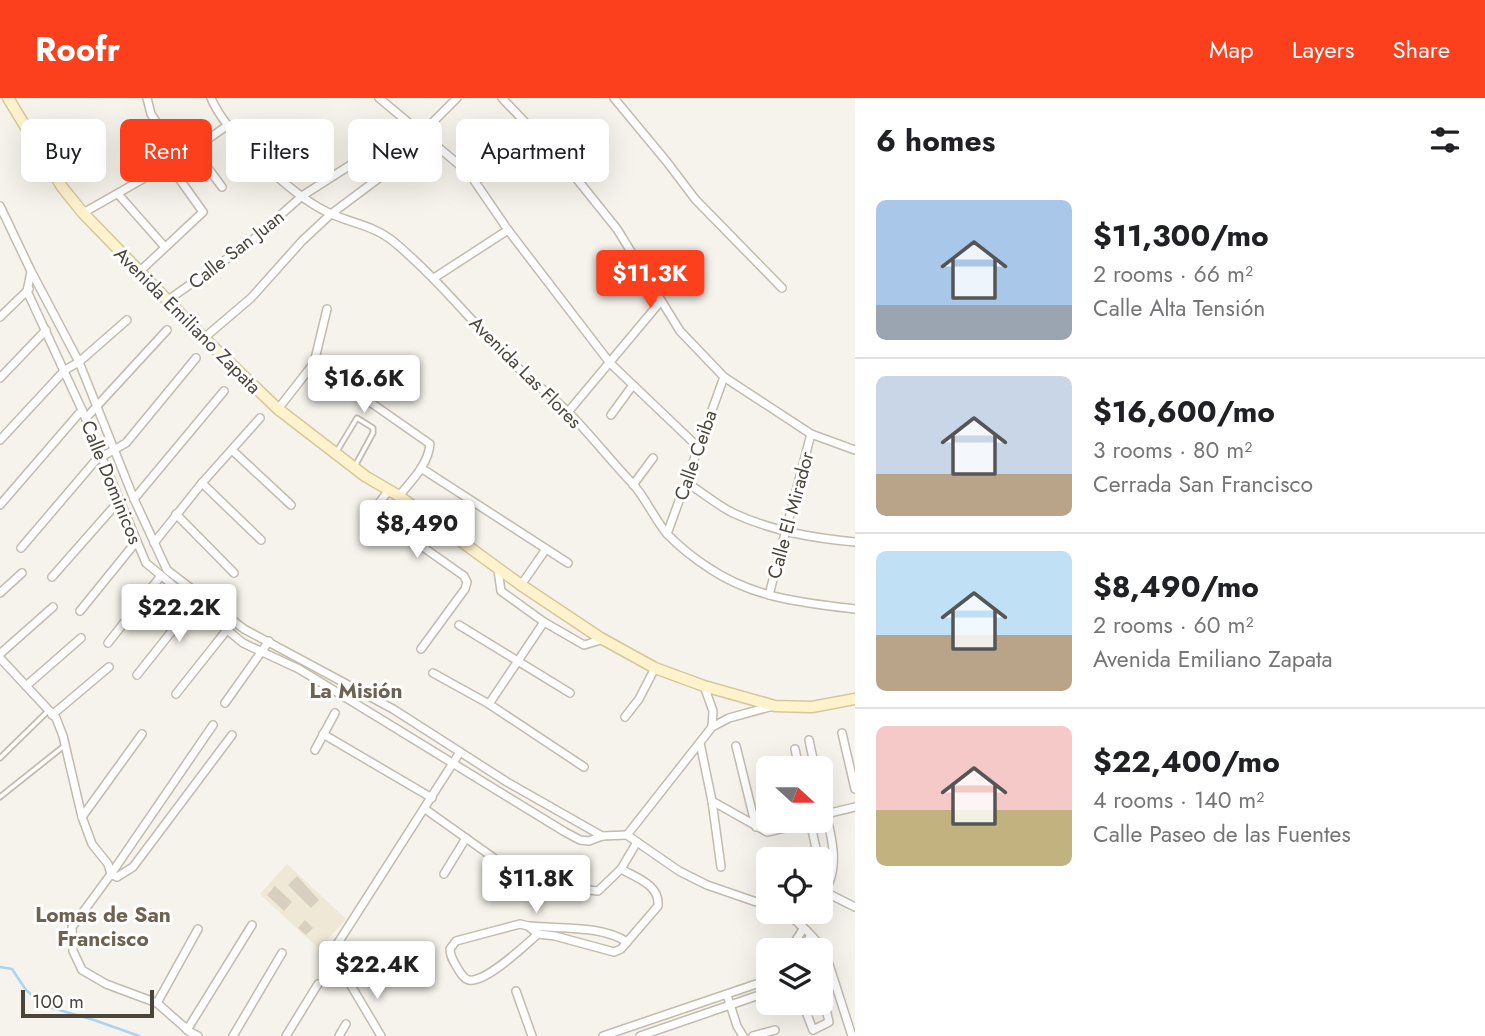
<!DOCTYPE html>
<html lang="en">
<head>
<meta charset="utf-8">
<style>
  :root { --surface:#fff; --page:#f2f2f2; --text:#202124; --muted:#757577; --line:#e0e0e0; --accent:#fc3f1d }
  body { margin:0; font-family:Jost,sans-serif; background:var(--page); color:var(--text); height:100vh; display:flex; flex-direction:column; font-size:26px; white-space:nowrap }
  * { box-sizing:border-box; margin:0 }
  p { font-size:23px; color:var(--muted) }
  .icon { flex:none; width:38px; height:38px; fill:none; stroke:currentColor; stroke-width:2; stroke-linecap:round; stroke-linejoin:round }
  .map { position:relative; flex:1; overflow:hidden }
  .sheet { display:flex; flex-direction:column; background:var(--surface); width:630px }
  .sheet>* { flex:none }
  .hud { position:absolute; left:21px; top:21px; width:665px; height:63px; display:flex; gap:14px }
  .needle { width:46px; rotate:111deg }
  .buttons { position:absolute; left:756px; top:658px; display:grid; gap:14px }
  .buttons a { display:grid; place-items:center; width:77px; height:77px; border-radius:10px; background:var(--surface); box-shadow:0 7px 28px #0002; font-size:35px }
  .scale { position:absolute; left:21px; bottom:18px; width:133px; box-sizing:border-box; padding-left:7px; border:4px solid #4b4439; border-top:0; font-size:19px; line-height:24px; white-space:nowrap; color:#4b4439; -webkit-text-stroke:5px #fff; paint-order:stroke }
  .price { position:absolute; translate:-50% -60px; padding:0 16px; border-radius:7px; background:#fff; color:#222; font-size:23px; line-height:46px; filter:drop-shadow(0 2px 4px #0008) }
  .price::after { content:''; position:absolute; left:50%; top:42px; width:21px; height:16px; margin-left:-10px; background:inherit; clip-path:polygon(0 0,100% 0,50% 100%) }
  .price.on { background:var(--accent); color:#fff }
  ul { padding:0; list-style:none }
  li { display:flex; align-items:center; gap:21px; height:175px; padding:0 21px }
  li+li { border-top:2px solid var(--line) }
  li span { display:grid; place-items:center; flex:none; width:196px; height:140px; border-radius:10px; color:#555 }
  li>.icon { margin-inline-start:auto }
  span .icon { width:84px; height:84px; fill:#fffc; stroke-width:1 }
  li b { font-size:30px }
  h2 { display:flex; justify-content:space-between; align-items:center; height:84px; padding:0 21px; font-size:30px }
  .chip { padding:0 24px; border-radius:10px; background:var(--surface); box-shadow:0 7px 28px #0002; font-size:24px; line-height:63px }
  .chip.on { background:var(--accent); color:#fff }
  header { display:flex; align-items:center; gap:42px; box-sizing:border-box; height:98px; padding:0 35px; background:var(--accent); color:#fff }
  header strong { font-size:33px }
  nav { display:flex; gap:38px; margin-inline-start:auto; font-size:24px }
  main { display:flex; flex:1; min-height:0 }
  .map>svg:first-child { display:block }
</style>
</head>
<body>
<header>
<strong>Roofr</strong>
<nav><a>Map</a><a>Layers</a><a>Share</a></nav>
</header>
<main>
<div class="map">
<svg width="855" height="938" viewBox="0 0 855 938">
  <rect width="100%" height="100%" fill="#f6f3ec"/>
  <polygon fill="#efe8d6" points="287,766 346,821 319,851 260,796"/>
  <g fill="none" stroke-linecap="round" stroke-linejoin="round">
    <polyline stroke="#a9d4f2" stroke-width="2.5" points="0,869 12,871 26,892 45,908 94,922 139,938"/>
  </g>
  <g fill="#d8cfc1">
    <polygon points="297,778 319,802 311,810 288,787"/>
    <polygon points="275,788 292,804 284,813 267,797"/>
    <polygon points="305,822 313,830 306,837 298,830"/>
  </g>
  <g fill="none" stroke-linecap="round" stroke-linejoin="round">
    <defs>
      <g id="lane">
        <polyline points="337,353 357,320 373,330 373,335 355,368"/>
        <polyline points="0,660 48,613"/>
        <polyline points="0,699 64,648"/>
      </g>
      <g id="street">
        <polyline points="147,0 151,16 179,59"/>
        <path d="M211,0C226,36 292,97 327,114C349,125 374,127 394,144C436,179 470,222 509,261C527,280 549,295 568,314C590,336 610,362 632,385C646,400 654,421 668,437C680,449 695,461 709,470C753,500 804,505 855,511"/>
        <polyline points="379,0 469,75 508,132 610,265 697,348"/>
        <polyline points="502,0 564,65 617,131 680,233 724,279 811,336 855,352"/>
        <polyline points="614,0 667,64 695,101 782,190"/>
        <polyline points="422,35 457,0"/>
        <polyline points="194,51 222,89"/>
        <polyline points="118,96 164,148"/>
        <polyline points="0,108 31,173 79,264 134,401 167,472 244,531 393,611 507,684 602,738"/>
        <polyline points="83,115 187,56 228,27"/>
        <polyline points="31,174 27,193 82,312 146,465 243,545 299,571 565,734 580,742 589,743 602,738 627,737"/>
        <polyline points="139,174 203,114 168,65"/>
        <polyline points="434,180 508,132"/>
        <polyline points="168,202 248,146 302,98 352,66"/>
        <polyline points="0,219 29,191"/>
        <polyline points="204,240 251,200 302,143 331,116 430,42"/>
        <path d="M314,265L430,346C428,367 412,382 399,398"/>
        <polyline points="0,280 46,232"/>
        <polyline points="278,311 314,265 327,211"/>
        <polyline points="568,314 661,203"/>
        <polyline points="611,317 633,287"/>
        <polyline points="86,320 167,232"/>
        <polyline points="0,342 65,272 79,264 127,222"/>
        <polyline points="232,352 291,407"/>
        <polyline points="421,370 568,465"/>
        <polyline points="202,385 261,442"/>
        <path d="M687,385C702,394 717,407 733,415C772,433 812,440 855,444"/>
        <polyline points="633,387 653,360"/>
        <polyline points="389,392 376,409 376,416 464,478 467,484 465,491 421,551"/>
        <polyline points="134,401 224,293"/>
        <polyline points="0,407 82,312"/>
        <polyline points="176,416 234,475"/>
        <polyline points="667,436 724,279"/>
        <polyline points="154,445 202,385 260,320"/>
        <polyline points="21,450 96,362 126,345 196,260"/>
        <polyline points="498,472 501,493 544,524 584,547 604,541"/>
        <polyline points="52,479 119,403"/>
        <polyline points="521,487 546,451"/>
        <polyline points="0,495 22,475"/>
        <polyline points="769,497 811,336"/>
        <polyline points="80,513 136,444"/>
        <polyline points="459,527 570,595"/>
        <polyline points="108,545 160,479"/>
        <polyline points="0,556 53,509"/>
        <polyline points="0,560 56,620 63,638 82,719 92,746 108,766 111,776 72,829 73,853 82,872 106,886 157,905 190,934 198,938"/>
        <polyline points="433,575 489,606 584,669"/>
        <polyline points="137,577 195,504"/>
        <polyline points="26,588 81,540"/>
        <polyline points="704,588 713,613 712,629"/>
        <polyline points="176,596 234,523"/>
        <polyline points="225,605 269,543"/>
        <polyline points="489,606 544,524"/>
        <polyline points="52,617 109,569"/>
        <polyline points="625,619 639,601 655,570"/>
        <polyline points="213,627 111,776 117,779 133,769 232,637"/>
        <polyline points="842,635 855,691"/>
        <polyline points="323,636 432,700"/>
        <polyline points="809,642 815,670"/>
        <polyline points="700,645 712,703 721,769"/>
        <polyline points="736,648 756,729"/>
        <polyline points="795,651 799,670"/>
        <polyline points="315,652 335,615"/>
        <path d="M821,694C828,729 845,768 821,799"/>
        <polyline points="712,703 767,734 811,724"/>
        <polyline points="425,711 494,760"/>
        <polyline points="826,716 855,709"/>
        <polyline points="82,719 142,636"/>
        <polyline points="810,723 817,755"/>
        <polyline points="627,737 712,629 729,620 773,608"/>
        <polyline points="627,737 679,773 707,787 768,808"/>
        <polyline points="444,776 466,740"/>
        <polyline points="560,789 598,793 621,771 637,744"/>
        <polyline points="825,794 855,809"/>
        <path d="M782,814C797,821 818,842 826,857L852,938"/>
        <polyline points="800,827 810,814"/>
        <path d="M529,828C560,831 601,827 627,844"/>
        <path d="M538,836C525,847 486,885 469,882C464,881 461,876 458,871C454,864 450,859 450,851L456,843L520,826L528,828L538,836L555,838L614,854L621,851L658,808C660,787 637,780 621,771"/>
        <polyline points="790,852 803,831"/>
        <polyline points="801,852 810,839"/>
        <polyline points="329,859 460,654"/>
        <polyline points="349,884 381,938"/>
        <polyline points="516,893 532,938"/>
        <polyline points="727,897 737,928 743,938"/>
        <polyline points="157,905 198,831"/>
        <polygon points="823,909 826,911 829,924 813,932 806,914"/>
        <polyline points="187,932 252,827"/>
        <polyline points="233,938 282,855"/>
        <polyline points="286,938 318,886"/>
        <polyline points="339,938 346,926"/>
        <polyline points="603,938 768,882"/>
        <polyline points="640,938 768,894"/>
        <polyline points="753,938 775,932"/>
      </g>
      <polyline id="secondary" points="8,0 62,89 83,115 204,240 278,311 365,378 399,398 521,487 599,539 655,570 704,588 775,608 812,609 855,601"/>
    </defs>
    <use href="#lane" stroke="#c2bbae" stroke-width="7"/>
    <use href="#street" stroke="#c2bbae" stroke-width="10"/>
    <use href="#secondary" stroke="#d6c79b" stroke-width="13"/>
    <use href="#lane" stroke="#fff" stroke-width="3.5"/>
    <use href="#street" stroke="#fff" stroke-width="7"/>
    <use href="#secondary" stroke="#fff3cd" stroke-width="10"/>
  </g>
  <g text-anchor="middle" stroke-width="6" stroke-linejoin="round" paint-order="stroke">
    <g font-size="19" fill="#4b4439" stroke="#fff">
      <text transform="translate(236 151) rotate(-38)" y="7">Calle San Juan</text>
      <text transform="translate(188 222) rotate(45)" y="7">Avenida Emiliano Zapata</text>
      <text transform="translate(526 274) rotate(45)" y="7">Avenida Las Flores</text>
      <text transform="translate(695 357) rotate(-71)" y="7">Calle Ceiba</text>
      <text transform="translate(112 384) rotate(68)" y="7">Calle Dominicos</text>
      <text transform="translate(790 417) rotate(-75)" y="7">Calle El Mirador</text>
    </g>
    <g font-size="21" font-weight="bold" fill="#6e6250" stroke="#fff">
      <text x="356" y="600">La Misión</text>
      <text x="103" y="824">Lomas de San<tspan x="103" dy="24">Francisco</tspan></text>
    </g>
  </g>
</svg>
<div class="buttons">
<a><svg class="needle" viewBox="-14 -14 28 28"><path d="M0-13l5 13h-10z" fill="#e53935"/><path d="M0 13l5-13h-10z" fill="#757577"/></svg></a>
<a><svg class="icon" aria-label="locate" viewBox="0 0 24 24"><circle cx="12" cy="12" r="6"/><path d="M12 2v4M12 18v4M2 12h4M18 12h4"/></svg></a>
<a><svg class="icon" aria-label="layers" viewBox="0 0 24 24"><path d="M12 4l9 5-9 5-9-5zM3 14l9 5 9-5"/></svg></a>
</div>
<div class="scale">100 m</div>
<b class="price on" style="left:650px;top:212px">$11.3K</b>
<b class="price" style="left:364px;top:317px">$16.6K</b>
<b class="price" style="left:417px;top:462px">$8,490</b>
<b class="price" style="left:179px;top:546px">$22.2K</b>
<b class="price" style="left:536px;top:817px">$11.8K</b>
<b class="price" style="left:377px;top:903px">$22.4K</b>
<div class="hud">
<a class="chip">Buy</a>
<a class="chip on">Rent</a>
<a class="chip">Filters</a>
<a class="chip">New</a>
<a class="chip">Apartment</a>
</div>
</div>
<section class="sheet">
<h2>6 homes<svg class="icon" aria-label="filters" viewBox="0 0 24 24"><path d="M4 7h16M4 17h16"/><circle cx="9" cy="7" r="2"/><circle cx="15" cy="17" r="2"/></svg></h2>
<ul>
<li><span style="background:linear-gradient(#a9c7e8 75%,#9aa5b1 0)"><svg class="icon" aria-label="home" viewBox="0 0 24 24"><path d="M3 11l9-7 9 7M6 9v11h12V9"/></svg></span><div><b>$11,300/mo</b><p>2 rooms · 66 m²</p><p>Calle Alta Tensión</p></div></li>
<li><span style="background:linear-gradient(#c9d6e8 70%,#b9a48a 0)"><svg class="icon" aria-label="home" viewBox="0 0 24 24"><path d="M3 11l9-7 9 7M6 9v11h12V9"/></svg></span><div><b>$16,600/mo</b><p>3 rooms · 80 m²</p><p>Cerrada San Francisco</p></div></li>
<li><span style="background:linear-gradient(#bfe0f5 60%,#b9a48a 0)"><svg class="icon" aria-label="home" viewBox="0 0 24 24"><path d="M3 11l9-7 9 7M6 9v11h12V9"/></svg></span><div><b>$8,490/mo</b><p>2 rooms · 60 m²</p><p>Avenida Emiliano Zapata</p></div></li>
<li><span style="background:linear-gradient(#f6c9c9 60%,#c2b280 0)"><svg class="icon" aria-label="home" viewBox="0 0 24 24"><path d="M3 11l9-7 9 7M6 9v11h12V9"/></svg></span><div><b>$22,400/mo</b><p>4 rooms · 140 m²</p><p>Calle Paseo de las Fuentes</p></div></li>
</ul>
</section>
</main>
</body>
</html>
